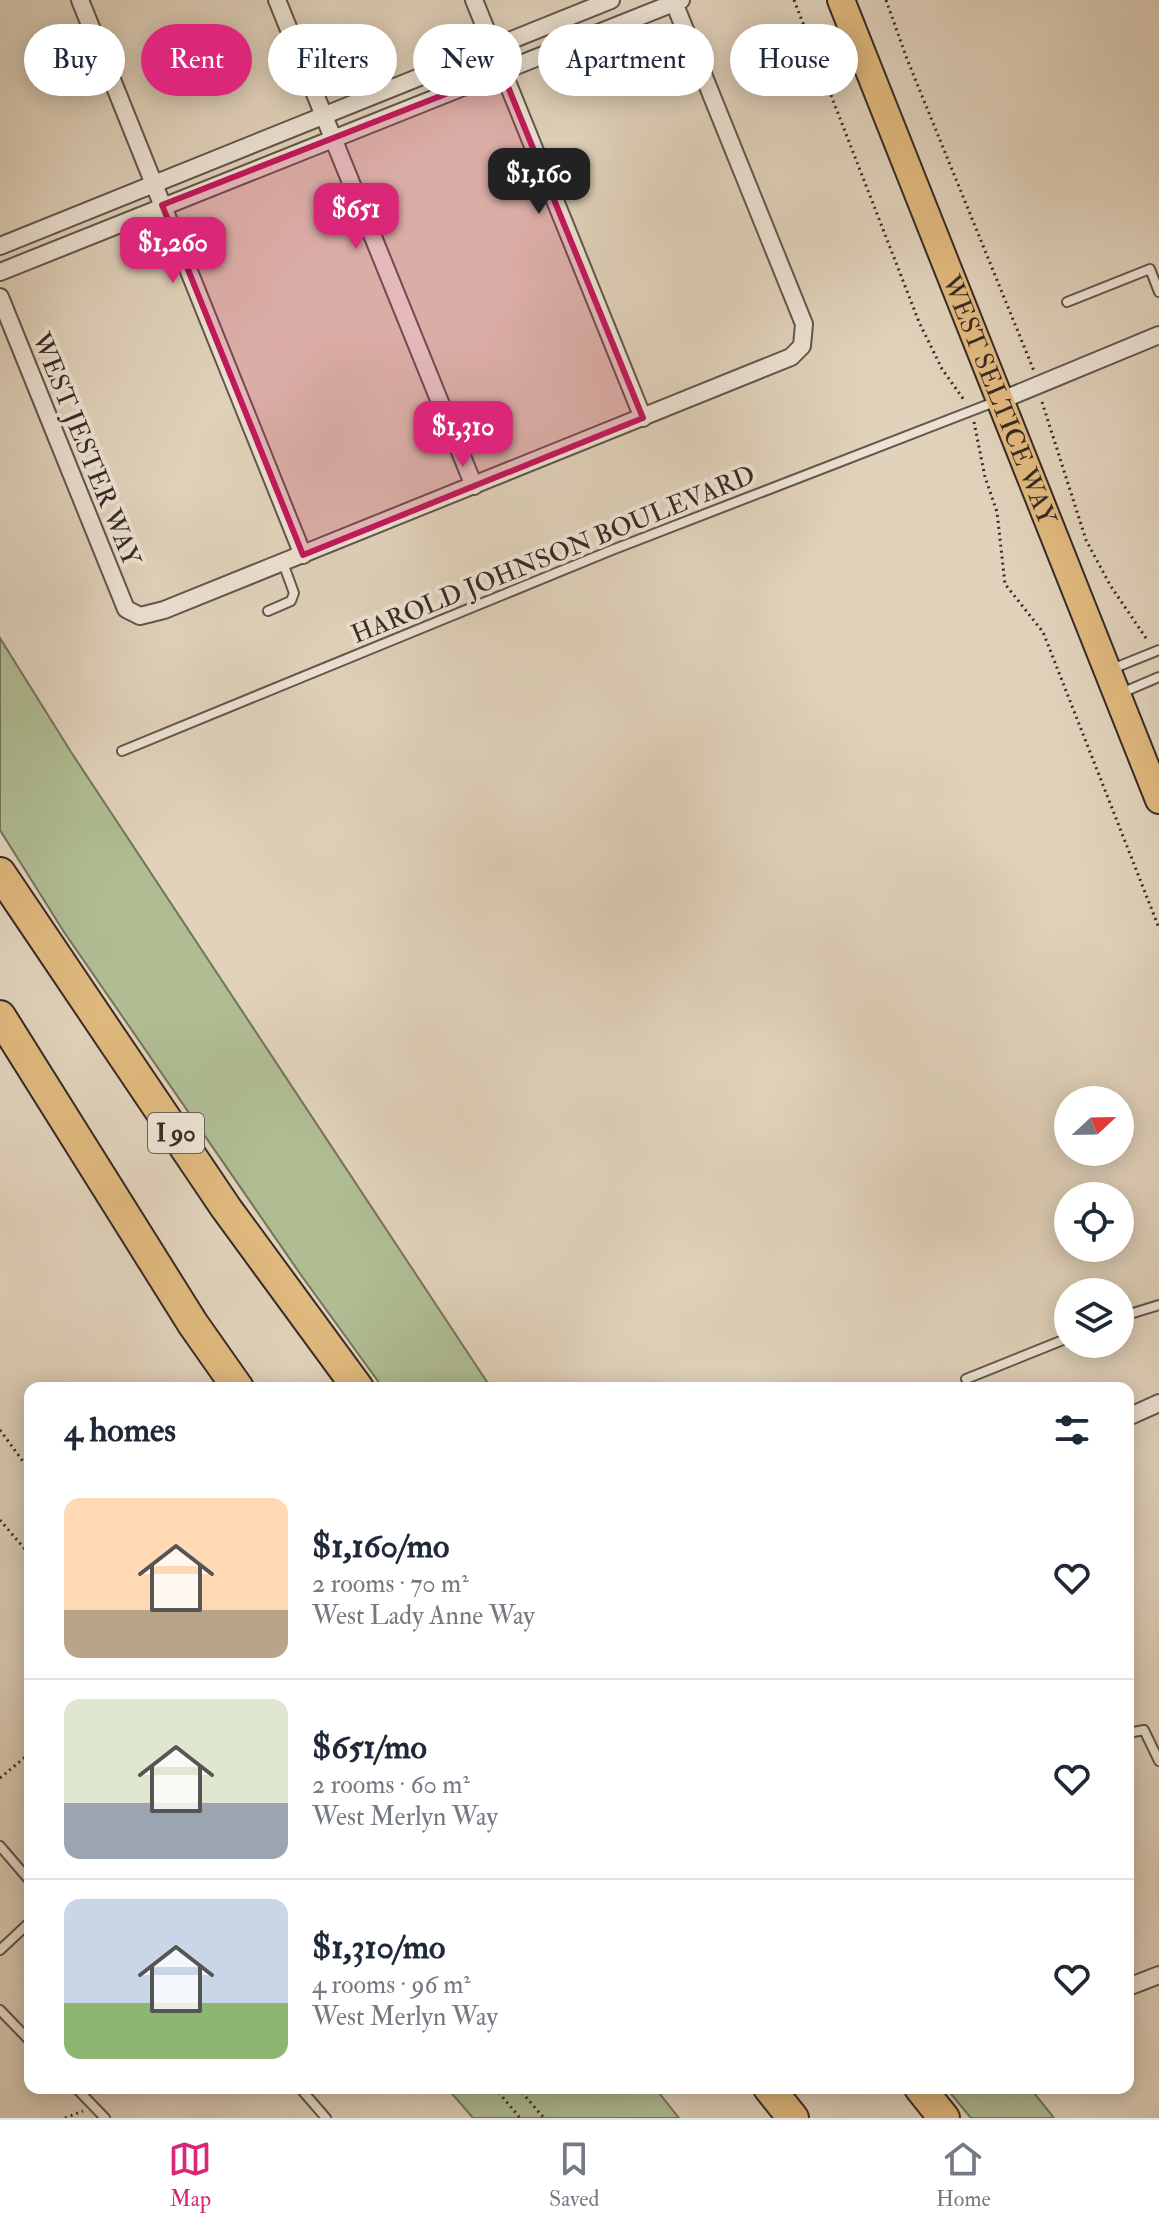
<!DOCTYPE html>
<html lang="en">
<head>
<meta charset="utf-8">
<style>
  :root { --surface:#fff; --page:#f2f2f3; --text:#1f2937; --muted:#747a83; --line:#e0e1e3; --accent:#db2777 }
  body { margin:0; font-family:"IM FELL Double Pica",serif; background:var(--page); color:var(--text); height:100vh; display:flex; flex-direction:column; font-size:30px; white-space:nowrap }
  * { box-sizing:border-box; margin:0 }
  p { font-size:26px; color:var(--muted) }
  .icon { flex:none; width:44px; height:44px; fill:none; stroke:currentColor; stroke-width:2; stroke-linecap:round; stroke-linejoin:round }
  .map { position:relative; flex:1; overflow:hidden }
  .details { position:absolute; left:24px; top:1382px; width:1110px; height:712px; display:flex; flex-direction:column; background:var(--surface); border-radius:16px; box-shadow:0 4px 20px #0003 }
  .details>* { flex:none }
  .top-card { position:absolute; left:24px; top:24px; width:1112px; height:72px; display:flex; gap:16px }
  .needle { width:52px; rotate:68deg }
  .buttons { position:absolute; left:1054px; top:1086px; display:grid; gap:16px }
  .buttons a { display:grid; place-items:center; width:80px; height:80px; border-radius:50%; background:var(--surface); box-shadow:0 4px 20px #0003; font-size:40px }
  .price { position:absolute; translate:-50% -68px; padding:0 18px; border-radius:16px; background:var(--accent); color:#fff; font-size:26px; line-height:52px; filter:drop-shadow(0 2px 4px #0008) }
  .price::after { content:''; position:absolute; left:50%; top:48px; width:24px; height:18px; margin-left:-12px; background:inherit; clip-path:polygon(0 0,100% 0,50% 100%) }
  .price.current { background:#222; color:#fff }
  ul { padding:0; list-style:none }
  li { display:flex; align-items:center; gap:24px; height:200px; padding:0 40px }
  li+li { border-top:2px solid var(--line) }
  li span { display:grid; place-items:center; flex:none; width:224px; height:160px; border-radius:16px; color:#555 }
  li>.icon { margin-inline-start:auto }
  span .icon { width:96px; height:96px; fill:#fffc; stroke-width:1 }
  li b { font-size:34px }
  h2 { display:flex; justify-content:space-between; align-items:center; height:96px; padding:0 40px; font-size:34px }
  .chip { padding:0 28px; border-radius:36px; background:var(--surface); box-shadow:0 4px 20px #0003; font-size:28px; line-height:72px }
  .chip.current { background:var(--accent); color:#fff }
  .dock { display:flex; justify-content:space-around; align-items:center; height:112px; border-top:2px solid var(--line); background:var(--surface); font-size:22px; color:var(--muted) }
  .dock a { display:grid; justify-items:center; gap:4px }
  .dock .current { color:var(--accent) }
  .map>svg:first-child { display:block }
</style>
</head>
<body>
<div class="map">
<svg width="1159" height="2118" viewBox="0 0 1159 2118">
  <rect width="100%" height="100%" fill="#e1d2bb"/>
  <filter id="stains"><feTurbulence type="fractalNoise" baseFrequency=".0025" numOctaves="4"/><feColorMatrix values="0 0 0 0 .2 0 0 0 0 .09 0 0 0 0 .02 0 0 0 .5 -.17"/></filter>
  <radialGradient id="worn" r=".72"><stop offset=".6" stop-color="#630" stop-opacity="0"/><stop offset="1" stop-color="#630" stop-opacity=".3"/></radialGradient>
  <g fill="#b0bd93" stroke="#74745c" stroke-width="2">
    <polygon points="0,638 71,752 491,1388 383,1388 301,1275 64,932 0,830"/>
    <polygon points="447,2088 655,2088 679,2118 473,2118"/>
    <polygon points="946,2088 1030,2088 1054,2118 971,2118"/>
  </g>
  <g fill="none" stroke-linecap="round" stroke-linejoin="round">
    <defs>
      <g id="service">
        <polyline points="1067,302 1150,269 1159,292"/>
        <polyline points="268,611 291,601 294,593 283,563"/>
        <polyline points="1112,669 1159,650"/>
        <polyline points="1119,694 1159,677"/>
        <polyline points="122,751 612,550 997,401"/>
        <polyline points="1120,1317 1159,1305"/>
        <polyline points="966,1379 1068,1338"/>
        <polyline points="1128,1733 1144,1730 1159,1761"/>
        <polyline points="0,1846 30,1881"/>
        <polyline points="0,1950 30,1922"/>
        <polyline points="0,2010 30,2041"/>
        <polyline points="76,2088 105,2118"/>
        <polyline points="300,2088 326,2118"/>
      </g>
      <g id="minor">
        <polyline points="80,0 303,555"/>
        <polyline points="277,0 474,486"/>
        <polyline points="474,0 643,418"/>
        <polyline points="0,246 611,0"/>
        <polyline points="0,272 681,0"/>
        <polyline points="0,297 126,609 140,616 164,610 791,357 802,346 804,324 673,0"/>
        <polyline points="1002,400 1159,335"/>
        <polyline points="1128,1417 1159,1403"/>
        <polyline points="1128,1987 1159,1975"/>
      </g>
      <g id="primary">
        <path id="s1" d="M841,0L1159,800"/>
      </g>
      <g id="motorway">
        <polyline points="0,873 226,1208 358,1388"/>
        <polyline points="0,1016 193,1324 238,1388"/>
        <polyline points="769,2088 793,2118"/>
        <polyline points="920,2088 944,2118"/>
      </g>
    </defs>
    <use href="#service" stroke="#62554b" stroke-width="12"/>
    <use href="#minor" stroke="#62554b" stroke-width="20"/>
    <use href="#primary" stroke="#382b26" stroke-width="30"/>
    <use href="#motorway" stroke="#382b26" stroke-width="34"/>
    <g stroke="#382b26" stroke-width="3" stroke-dasharray="2 4" stroke-linecap="butt">
      <polyline points="794,0 919,322 942,369 964,400"/>
      <polyline points="886,0 907,59 1034,371"/>
      <polyline points="1042,402 1086,540 1110,585 1148,641"/>
      <polyline points="974,422 985,477 997,512 1005,584 1043,632 1159,928"/>
      <polyline points="0,1430 30,1471"/>
      <polyline points="0,1520 30,1555"/>
      <polyline points="0,1778 30,1753"/>
      <polyline points="495,2088 520,2118"/>
      <polyline points="518,2088 544,2118"/>
      <polyline points="65,2118 83,2111"/>
    </g>
    <use href="#service" stroke="#ece2d3" stroke-width="8"/>
    <use href="#minor" stroke="#ece2d3" stroke-width="16"/>
    <use href="#primary" stroke="#e0b97e" stroke-width="26"/>
    <use href="#motorway" stroke="#e0b97e" stroke-width="30"/>
  </g>
  <path fill="#c2185b" fill-opacity="0.2" stroke="#c2185b" stroke-width="6" stroke-linejoin="round" d="M502,72L643,418L303,555L162,205Z"/>
  <g text-anchor="middle" stroke-width="8" stroke-linejoin="round" paint-order="stroke">
    <rect fill="#ece2d3" stroke="#6e625a" stroke-width="2" x="148" y="1113" width="56" height="40" rx="6"/>
    <g font-size="24" font-weight="bold" fill="#382b26">
      <text x="176" y="1141">I 90</text>
    </g>
    <g font-size="26" fill="#382b26" stroke="#ece2d3">
      <text dy="9" stroke="none"><textPath href="#s1" startOffset="430">WEST SELTICE WAY</textPath></text>
      <text transform="translate(87 449) rotate(68)" y="9">WEST JESTER WAY</text>
      <text transform="translate(553 554) rotate(-22)" y="9">HAROLD JOHNSON BOULEVARD</text>
    </g>
  </g>
  <rect width="100%" height="100%" filter="url(#stains)"/>
  <rect width="100%" height="100%" fill="url(#worn)"/>
</svg>
<div class="buttons">
<a><svg class="needle" viewBox="-14 -14 28 28"><path d="M0-13l5 13h-10z" fill="#e53935"/><path d="M0 13l5-13h-10z" fill="#747a83"/></svg></a>
<a><svg class="icon" aria-label="locate" viewBox="0 0 24 24"><circle cx="12" cy="12" r="6"/><path d="M12 2v4M12 18v4M2 12h4M18 12h4"/></svg></a>
<a><svg class="icon" aria-label="layers" viewBox="0 0 24 24"><path d="M12 4l9 5-9 5-9-5zM3 14l9 5 9-5"/></svg></a>
</div>
<b class="price current" style="left:539px;top:216px">$1,160</b>
<b class="price" style="left:356px;top:251px">$651</b>
<b class="price" style="left:173px;top:285px">$1,260</b>
<b class="price" style="left:463px;top:469px">$1,310</b>
<div class="top-card">
<a class="chip">Buy</a>
<a class="chip current">Rent</a>
<a class="chip">Filters</a>
<a class="chip">New</a>
<a class="chip">Apartment</a>
<a class="chip">House</a>
</div>
<section class="details">
<h2>4 homes<svg class="icon" aria-label="filters" viewBox="0 0 24 24"><path d="M4 7h16M4 17h16"/><circle cx="9" cy="7" r="2"/><circle cx="15" cy="17" r="2"/></svg></h2>
<ul>
<li><span style="background:linear-gradient(#ffd9b3 70%,#b9a48a 0)"><svg class="icon" aria-label="home" viewBox="0 0 24 24"><path d="M3 11l9-7 9 7M6 9v11h12V9"/></svg></span><div><b>$1,160/mo</b><p>2 rooms · 70 m²</p><p>West Lady Anne Way</p></div><svg class="icon" aria-label="heart" viewBox="0 0 24 24"><path d="M12 20l-8-8c-3-5 5-10 8-4 3-6 11-1 8 4z"/></svg></li>
<li><span style="background:linear-gradient(#dfe7d0 65%,#9aa5b1 0)"><svg class="icon" aria-label="home" viewBox="0 0 24 24"><path d="M3 11l9-7 9 7M6 9v11h12V9"/></svg></span><div><b>$651/mo</b><p>2 rooms · 60 m²</p><p>West Merlyn Way</p></div><svg class="icon" aria-label="heart" viewBox="0 0 24 24"><path d="M12 20l-8-8c-3-5 5-10 8-4 3-6 11-1 8 4z"/></svg></li>
<li><span style="background:linear-gradient(#c9d6e8 65%,#8fb573 0)"><svg class="icon" aria-label="home" viewBox="0 0 24 24"><path d="M3 11l9-7 9 7M6 9v11h12V9"/></svg></span><div><b>$1,310/mo</b><p>4 rooms · 96 m²</p><p>West Merlyn Way</p></div><svg class="icon" aria-label="heart" viewBox="0 0 24 24"><path d="M12 20l-8-8c-3-5 5-10 8-4 3-6 11-1 8 4z"/></svg></li>
</ul>
</section>
</div>
<nav class="dock">
<a class="current"><svg class="icon" aria-label="map" viewBox="0 0 24 24"><path d="M3 6l6-2 6 2 6-2v14l-6 2-6-2-6 2zM9 4v14M15 6v14"/></svg>Map</a>
<a><svg class="icon" aria-label="saved" viewBox="0 0 24 24"><path d="M7 4h10v16l-5-4-5 4z"/></svg>Saved</a>
<a><svg class="icon" aria-label="home" viewBox="0 0 24 24"><path d="M3 11l9-7 9 7M6 9v11h12V9"/></svg>Home</a>
</nav>
</body>
</html>
